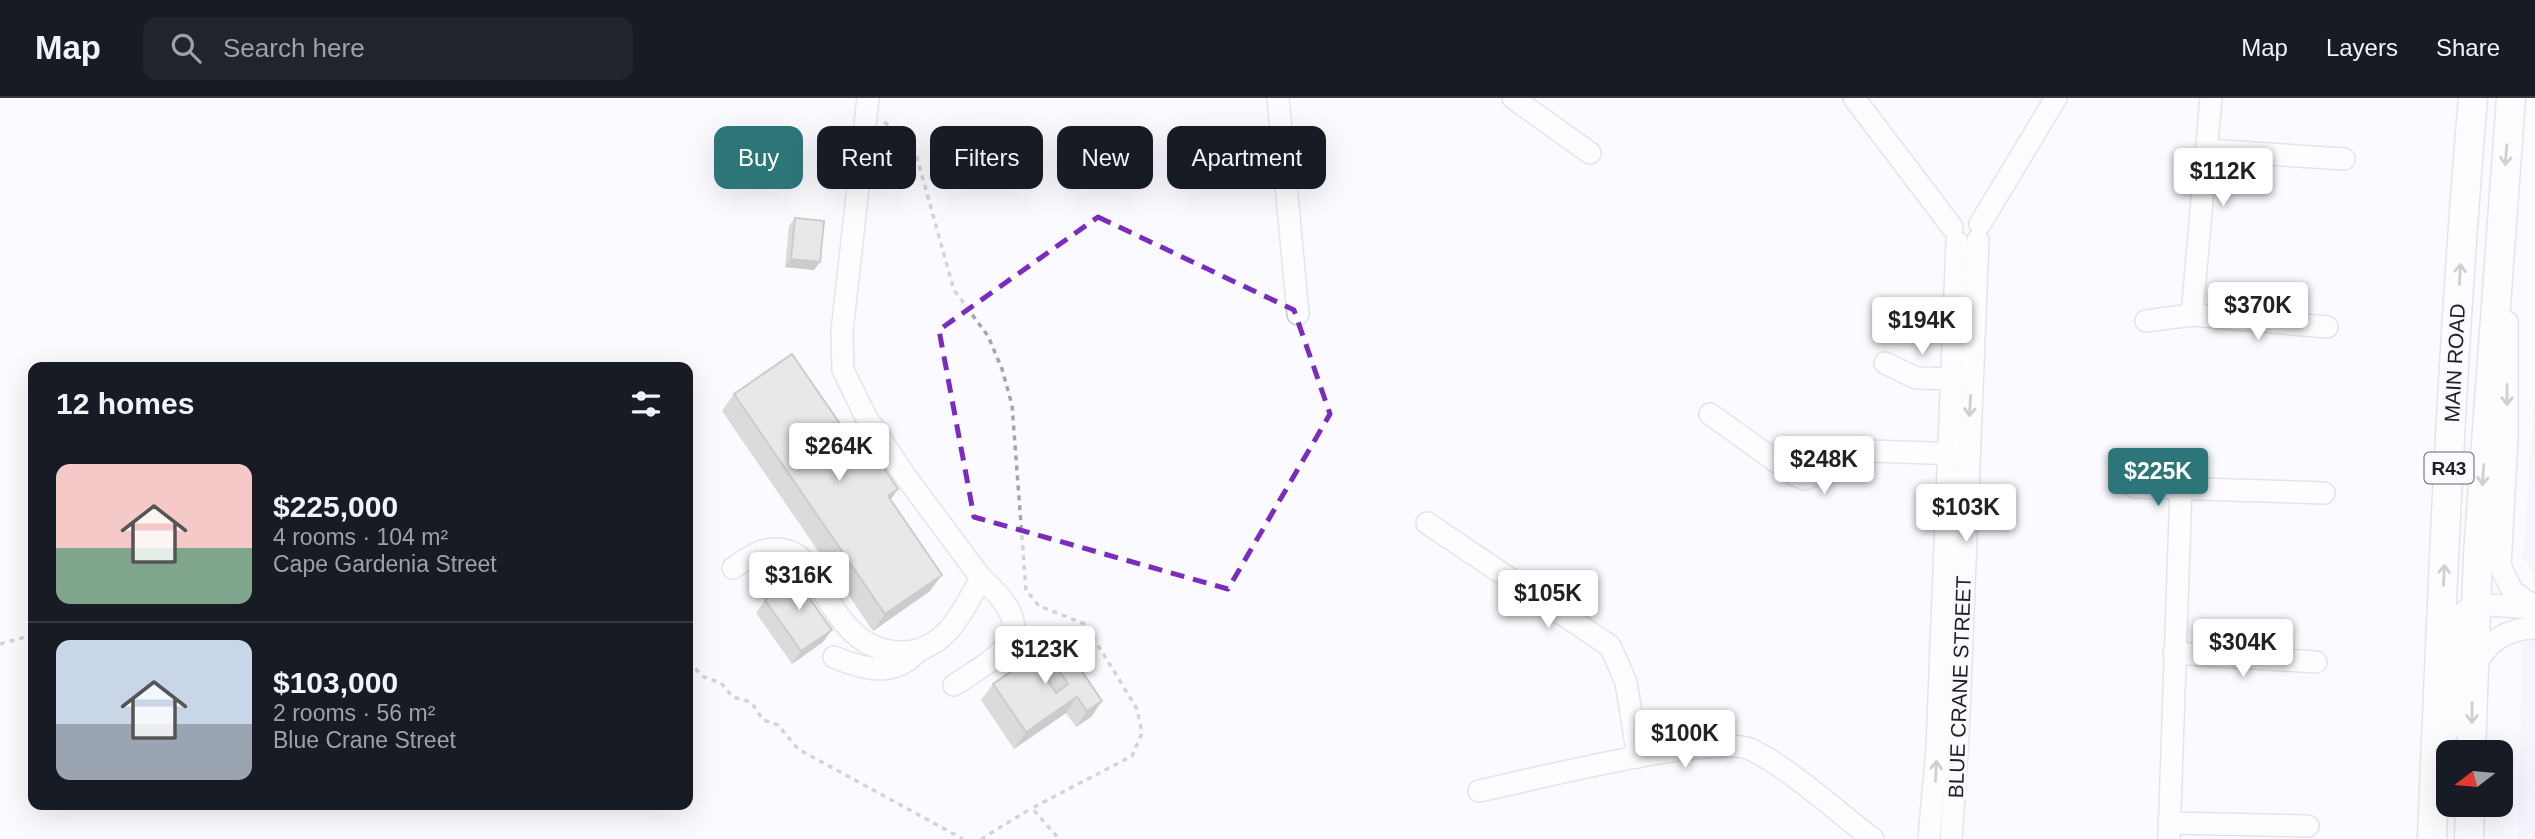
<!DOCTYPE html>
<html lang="en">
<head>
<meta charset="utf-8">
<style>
  :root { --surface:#171b24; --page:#20242c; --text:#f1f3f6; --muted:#9ea1a6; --line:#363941; --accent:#2c767a }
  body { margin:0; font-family:Helvetica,sans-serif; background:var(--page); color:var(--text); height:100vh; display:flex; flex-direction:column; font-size:26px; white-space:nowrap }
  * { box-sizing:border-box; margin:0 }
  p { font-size:23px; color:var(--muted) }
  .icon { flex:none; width:38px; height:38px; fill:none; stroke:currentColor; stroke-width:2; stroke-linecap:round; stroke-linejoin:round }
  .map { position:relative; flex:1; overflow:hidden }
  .drawer { position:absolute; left:28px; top:264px; width:665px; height:448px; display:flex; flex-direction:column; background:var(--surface); border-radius:14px; box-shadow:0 7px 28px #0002 }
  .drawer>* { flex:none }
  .hud { position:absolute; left:714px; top:28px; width:665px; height:63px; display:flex; gap:14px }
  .needle { width:46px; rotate:254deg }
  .tools { position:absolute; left:2436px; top:642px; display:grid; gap:14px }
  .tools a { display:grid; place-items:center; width:77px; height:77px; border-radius:14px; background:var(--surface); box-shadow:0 7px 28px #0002; font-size:35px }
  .price { position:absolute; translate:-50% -60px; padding:0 16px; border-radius:7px; background:#fff; color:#222; font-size:23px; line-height:46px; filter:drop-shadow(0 2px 4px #0008) }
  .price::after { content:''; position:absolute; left:50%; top:42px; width:21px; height:16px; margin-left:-10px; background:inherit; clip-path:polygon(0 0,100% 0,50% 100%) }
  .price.active { background:var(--accent); color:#fff }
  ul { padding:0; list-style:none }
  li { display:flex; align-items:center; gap:21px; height:175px; padding:0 28px }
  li+li { border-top:2px solid var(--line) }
  li span { display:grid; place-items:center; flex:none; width:196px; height:140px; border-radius:14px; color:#555 }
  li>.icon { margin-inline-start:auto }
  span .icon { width:84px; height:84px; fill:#fffc; stroke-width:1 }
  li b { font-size:30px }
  h2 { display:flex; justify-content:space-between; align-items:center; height:84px; padding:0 28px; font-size:30px }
  .pill { padding:0 24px; border-radius:14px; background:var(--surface); box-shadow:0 7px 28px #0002; font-size:24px; line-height:63px }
  .pill.active { background:var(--accent); color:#fff }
  header { display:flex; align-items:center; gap:42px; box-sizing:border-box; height:98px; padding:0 35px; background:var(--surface); border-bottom:2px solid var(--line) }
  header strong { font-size:33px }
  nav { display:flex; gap:38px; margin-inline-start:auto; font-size:24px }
  .search { width:490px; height:63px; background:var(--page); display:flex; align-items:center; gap:18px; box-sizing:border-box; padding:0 24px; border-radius:14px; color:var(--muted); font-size:26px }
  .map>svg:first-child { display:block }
</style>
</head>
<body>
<header>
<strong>Map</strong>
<div class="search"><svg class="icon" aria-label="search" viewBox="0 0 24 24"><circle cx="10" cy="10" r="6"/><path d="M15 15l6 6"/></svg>Search here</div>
<nav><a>Map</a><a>Layers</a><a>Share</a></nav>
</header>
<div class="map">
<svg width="2535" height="741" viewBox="0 0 2535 741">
  <rect width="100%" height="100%" fill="#fbfbff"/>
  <polygon fill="#eeeffa" points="2535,293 2535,741 2518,741 2522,546 2529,540 2534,477 2523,460"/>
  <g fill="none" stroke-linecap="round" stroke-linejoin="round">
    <defs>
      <g id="minor">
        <polyline points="1278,0 1298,216"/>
        <polyline points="1513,0 1590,55"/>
        <polyline points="1854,0 1952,129"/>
        <polyline points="2207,52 2344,61"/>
        <polyline points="1980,126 2056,0"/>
        <polyline points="2192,217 2211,0"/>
        <polyline points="2146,223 2192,217 2327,229"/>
        <polyline points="2507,224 2507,341 2500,468 2513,494 2535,509"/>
        <polyline points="1885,265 1916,280 1952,281"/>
        <polyline points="1710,316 1795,377 1805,381 1870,353 1961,356"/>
        <polyline points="2135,389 2324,395"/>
        <polyline points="1427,425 1610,548 1626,584 1638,659"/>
        <path d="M733,470C751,457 769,445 791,454C802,458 807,468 813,477C835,512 853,553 900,554C945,555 962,514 981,480L906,379L866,319L843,272L842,233L868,0"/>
        <polyline points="2174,555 2316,564"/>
        <path d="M834,559C865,572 894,580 919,552"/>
        <path d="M2475,570C2485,544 2508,530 2535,530"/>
        <path d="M954,587C1006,554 1043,534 981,480"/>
        <polyline points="2437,653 2451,627 2461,517 2475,506 2533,510"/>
        <path d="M1479,693C1527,683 1718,634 1752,652C1792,672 1836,713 1873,741"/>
        <polyline points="2169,725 2308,728"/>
        <polyline points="1929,741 1937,650 1957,144"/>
        <polyline points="1951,741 1958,639 1978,142"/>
        <polyline points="2169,741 2181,389"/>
      </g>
      <g id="major">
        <polyline points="2471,654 2478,456 2511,0"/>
        <path d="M2432,741C2442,494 2452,246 2473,0"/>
        <polyline points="2469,741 2470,707"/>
      </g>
    </defs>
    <use href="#minor" stroke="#c8c8cf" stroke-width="24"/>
    <use href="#major" stroke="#c8c8cf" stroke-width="31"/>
    <g stroke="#a4a5a8" stroke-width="3.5" stroke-dasharray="5 5" stroke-linecap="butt">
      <polyline points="884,24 912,42 954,192 988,238 1002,271 1012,307 1026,492 1039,508 1085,526 1137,611 1142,635 1132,658 1032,710 1059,741"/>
      <polyline points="0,546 33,537"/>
      <polyline points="688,564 704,579 721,585 733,599 751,604 763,622 778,627 798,651 963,741"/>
      <polyline points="981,741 1032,710"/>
    </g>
    <use href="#minor" stroke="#fff" stroke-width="21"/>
    <use href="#major" stroke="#fff" stroke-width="28"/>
  </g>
  <g fill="#b6b1ae">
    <polygon points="795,120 814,172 785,169 789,128"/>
    <polygon points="734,296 890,402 930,493 873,533 722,313"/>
    <polygon points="765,502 810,502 823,544 792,566 756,515"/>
    <polygon points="1039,543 1102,603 1091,619 1076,629 1066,615 1014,651 981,602 993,586 1029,561 1027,559"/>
  </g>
  <g fill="#94908d">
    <polygon points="791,161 820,164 814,172 785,169"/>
    <polygon points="898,391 887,407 888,398"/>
    <polygon points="942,477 930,493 873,533 885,516"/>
    <polygon points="817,492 808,504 808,498"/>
    <polygon points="832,532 823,544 792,566 801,553"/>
    <polygon points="1077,599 1066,615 1014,651 1026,634"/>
    <polygon points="1102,603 1091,619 1076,629 1087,613"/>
  </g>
  <g fill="#d4ceca" stroke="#94908d" stroke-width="2">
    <polygon points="795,120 824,123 820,164 791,161"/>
    <polygon points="792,256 856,349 865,342 898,391 888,398 942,477 885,516 734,296"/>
    <polygon points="805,474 817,492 808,498 832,532 801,553 765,502"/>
    <polygon points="1054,532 1102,603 1087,613 1077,599 1026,634 993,586 1032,559 1056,595 1068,586 1039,543"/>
  </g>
  <defs><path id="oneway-shaft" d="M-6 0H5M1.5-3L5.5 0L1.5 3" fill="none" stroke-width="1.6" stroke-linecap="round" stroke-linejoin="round" transform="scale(1.75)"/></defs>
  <g stroke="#9a9b9c">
    <use href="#oneway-shaft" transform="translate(2506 57) rotate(95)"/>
    <use href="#oneway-shaft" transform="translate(2460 176) rotate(-87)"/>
    <use href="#oneway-shaft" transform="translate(2507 297) rotate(90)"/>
    <use href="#oneway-shaft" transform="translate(1970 308) rotate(93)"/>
    <use href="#oneway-shaft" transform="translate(2483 377) rotate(94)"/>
    <use href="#oneway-shaft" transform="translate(2444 477) rotate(-87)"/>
    <use href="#oneway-shaft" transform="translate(2472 615) rotate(91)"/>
    <use href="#oneway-shaft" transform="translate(1936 673) rotate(-87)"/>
  </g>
  <path d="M0 0H2535V741H0ZM1098,119L1294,212L1330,316L1228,491L974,419L939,232Z" fill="#fbfbff" fill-opacity=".55" fill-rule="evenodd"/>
  <path fill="none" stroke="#7b2cbf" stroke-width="5" stroke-dasharray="14 9" stroke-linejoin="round" d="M1098,119L1294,212L1330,316L1228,491L974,419L939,232Z"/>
  <g text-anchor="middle" stroke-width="6" stroke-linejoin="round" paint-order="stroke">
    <rect fill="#fbfbff" stroke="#616264" stroke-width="2" x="2424.5" y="354.5" width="49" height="31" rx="5"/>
    <g font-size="19" font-weight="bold" fill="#1f2022">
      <text x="2449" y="377">R43</text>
    </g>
    <g font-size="21" fill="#1f2022" stroke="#fbfbff">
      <text transform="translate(2455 265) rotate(-87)" y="7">MAIN ROAD</text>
      <text transform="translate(1960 589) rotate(-88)" y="7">BLUE CRANE STREET</text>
    </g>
  </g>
</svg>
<div class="tools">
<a><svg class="needle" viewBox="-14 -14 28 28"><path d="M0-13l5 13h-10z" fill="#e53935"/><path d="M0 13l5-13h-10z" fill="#9ea1a6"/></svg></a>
</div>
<b class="price" style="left:2223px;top:110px">$112K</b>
<b class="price" style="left:2258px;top:244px">$370K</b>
<b class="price" style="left:1922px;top:259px">$194K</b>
<b class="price" style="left:839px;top:385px">$264K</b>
<b class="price" style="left:1824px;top:398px">$248K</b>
<b class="price active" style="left:2158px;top:410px">$225K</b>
<b class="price" style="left:1966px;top:446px">$103K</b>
<b class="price" style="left:799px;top:514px">$316K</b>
<b class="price" style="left:1548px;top:532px">$105K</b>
<b class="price" style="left:2243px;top:581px">$304K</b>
<b class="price" style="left:1045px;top:588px">$123K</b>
<b class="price" style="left:1685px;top:672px">$100K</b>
<div class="hud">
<a class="pill active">Buy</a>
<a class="pill">Rent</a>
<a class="pill">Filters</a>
<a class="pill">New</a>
<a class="pill">Apartment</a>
</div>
<section class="drawer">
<h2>12 homes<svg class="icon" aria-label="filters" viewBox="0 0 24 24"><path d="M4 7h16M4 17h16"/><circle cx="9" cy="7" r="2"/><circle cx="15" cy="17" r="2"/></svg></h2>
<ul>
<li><span style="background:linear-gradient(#f6c9c9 60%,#7fa58c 0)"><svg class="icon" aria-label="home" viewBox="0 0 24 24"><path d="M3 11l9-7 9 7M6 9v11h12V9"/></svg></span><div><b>$225,000</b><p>4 rooms · 104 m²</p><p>Cape Gardenia Street</p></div></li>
<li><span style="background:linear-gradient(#c9d6e8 60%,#9aa5b1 0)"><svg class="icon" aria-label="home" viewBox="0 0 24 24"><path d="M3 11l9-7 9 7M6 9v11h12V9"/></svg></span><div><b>$103,000</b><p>2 rooms · 56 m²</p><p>Blue Crane Street</p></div></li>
</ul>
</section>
</div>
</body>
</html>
